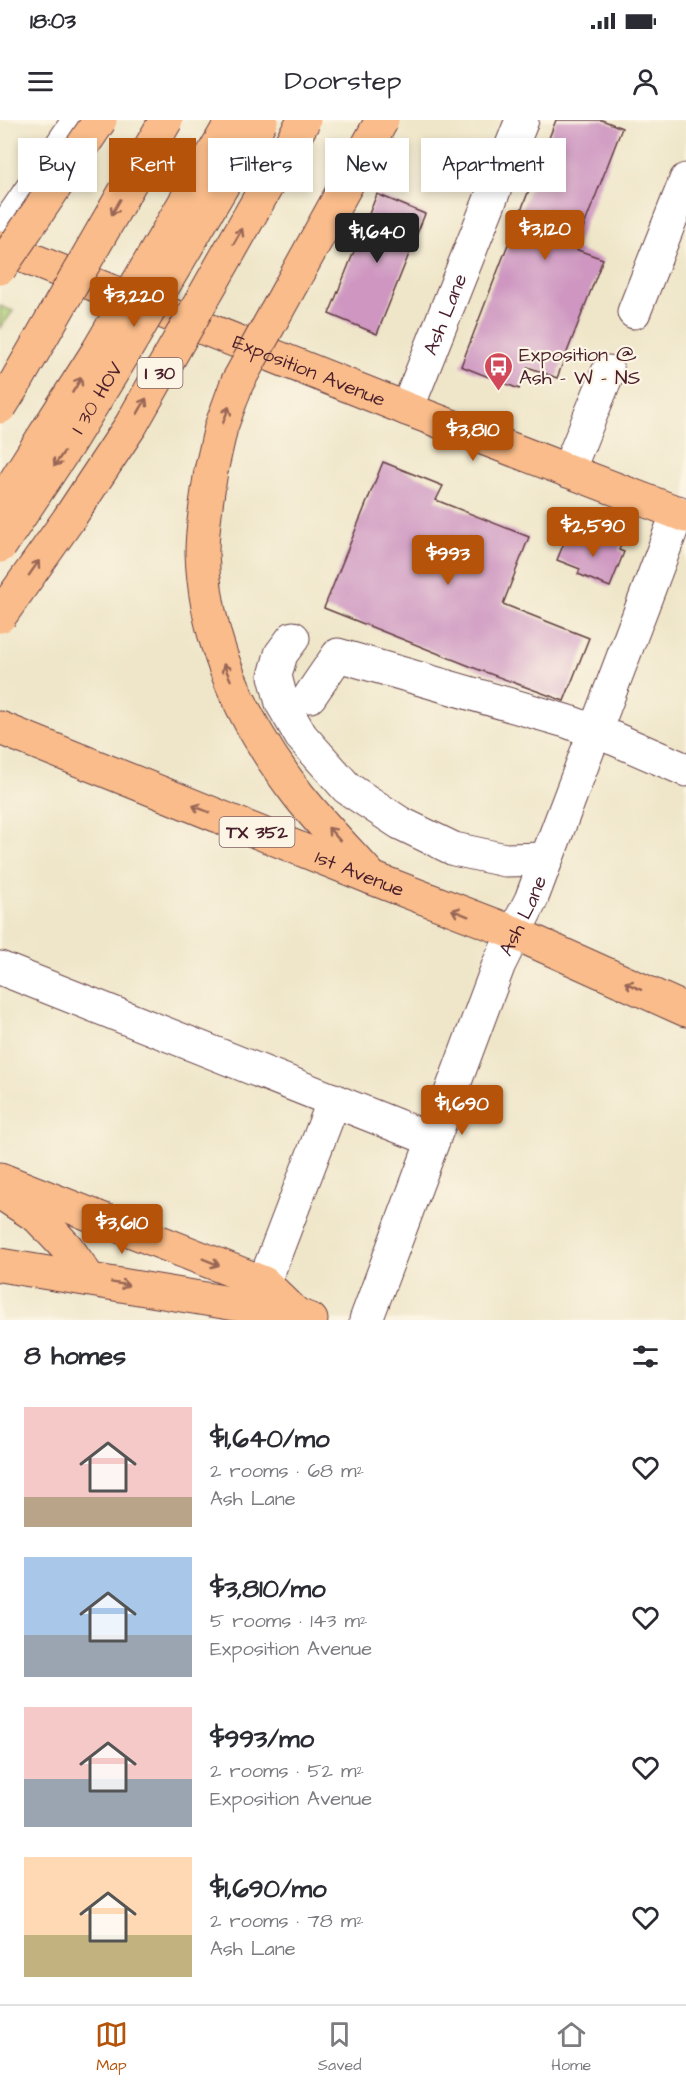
<!DOCTYPE html>
<html lang="en">
<head>
<meta charset="utf-8">
<style>
  :root { --surface:#fff; --page:#f2f2f3; --text:#2b2b33; --muted:#7c7c81; --line:#e1e1e2; --accent:#b45309 }
  body { margin:0; font-family:"Architects Daughter",sans-serif; background:var(--page); color:var(--text); height:100vh; display:flex; flex-direction:column; font-size:22px; white-space:nowrap }
  * { box-sizing:border-box; margin:0 }
  p { font-size:20px; color:var(--muted) }
  .icon { flex:none; width:33px; height:33px; fill:none; stroke:currentColor; stroke-width:2; stroke-linecap:round; stroke-linejoin:round }
  .map { position:relative; height:1200px; overflow:hidden }
  .sheet { display:flex; flex-direction:column; background:var(--surface); flex:1 }
  .sheet>* { flex:none }
  .guide { position:absolute; left:18px; top:18px; width:651px; height:54px; display:flex; gap:12px }
  .price { position:absolute; translate:-50% -51px; padding:0 14px; border-radius:6px; background:var(--accent); color:#fff; font-size:20px; line-height:39px; filter:drop-shadow(0 2px 3px #0008) }
  .price::after { content:''; position:absolute; left:50%; top:36px; width:18px; height:14px; margin-left:-9px; background:inherit; clip-path:polygon(0 0,100% 0,50% 100%) }
  .price.selected { background:#222; color:#fff }
  ul { padding:0; list-style:none }
  li { display:flex; align-items:center; gap:18px; height:150px; padding:0 24px }
  li span { display:grid; place-items:center; flex:none; width:168px; height:120px; border-radius:0px; color:#555 }
  li>.icon { margin-inline-start:auto }
  span .icon { width:72px; height:72px; fill:#fffc; stroke-width:1 }
  li b { font-size:26px }
  h2 { display:flex; justify-content:space-between; align-items:center; height:72px; padding:0 24px; font-size:26px }
  .tag { padding:0 21px; border-radius:0px; background:var(--surface); box-shadow:0 3px 9px #0003; font-size:21px; line-height:54px }
  .tag.selected { background:var(--accent); color:#fff }
  .status { display:flex; justify-content:space-between; align-items:center; height:42px; padding:0 30px; background:var(--surface); direction:ltr }
  .status svg { height:16px; fill:currentColor }
  header { display:flex; justify-content:space-between; align-items:center; height:78px; padding:0 24px; background:var(--surface); font-size:27px; font-weight:600 }
  .tabs { display:flex; justify-content:space-around; align-items:center; height:84px; border-top:2px solid var(--line); background:var(--surface); font-size:16px; color:var(--muted) }
  .tabs a { display:grid; justify-items:center; gap:3px }
  .tabs .selected { color:var(--accent) }
  .map>svg:first-child { display:block }
</style>
</head>
<body>
<div class="status"><b>18:03</b><svg viewBox="0 0 49 12"><path d="M0 12V9h3v3zM5 12V6h3v6zM10 12V3h3v9zM15 12V0h3v12zM26 1h20v11H26zM47 4h2v5h-2z"/></svg></div>
<header><svg class="icon" aria-label="menu" viewBox="0 0 24 24"><path d="M4 6h16M4 12h16M4 18h16"/></svg>Doorstep<svg class="icon" aria-label="person" viewBox="0 0 24 24"><circle cx="12" cy="8" r="4"/><path d="M4 21q1-7 8-7t8 7"/></svg></header>
<div class="map">
<svg width="686" height="1200" viewBox="0 0 686 1200">
  <rect width="100%" height="100%" fill="#fcf5e5"/>
  <filter id="ink" filterUnits="userSpaceOnUse"><feTurbulence type="fractalNoise" baseFrequency=".0167" numOctaves="2"/><feDisplacementMap in="SourceGraphic" scale="12" xChannelSelector="R" yChannelSelector="G"/><feConvolveMatrix kernelMatrix="1 2 1 2 8 2 1 2 1" color-interpolation-filters="sRGB"/></filter>
  <filter id="wash" filterUnits="userSpaceOnUse"><feTurbulence type="fractalNoise" baseFrequency=".008" numOctaves="4" result="noise"/><feDisplacementMap in="SourceGraphic" scale="24" xChannelSelector="R" yChannelSelector="G"/><feGaussianBlur stdDeviation="1.35" result="paint"/><feColorMatrix in="noise" values="0 0 0 0 0 0 0 0 0 0 0 0 0 0 0 0 0 1.4 0 .05"/><feComposite in="paint" operator="in"/></filter>
  <g filter="url(#wash)">
    <rect width="100%" height="100%" fill="#efe6c9"/>
    <polygon fill="#abcd76" stroke="#7a7650" stroke-width="1.5" points="0,186 13,191 0,208"/>
    <g id="blocks">
      <g fill="#ce96c1">
        <polygon points="556,0 602,0 622,8 575,129 603,139 557,258 528,247 519,269 461,246"/>
        <polygon points="377,74 425,94 377,214 329,194"/>
        <polygon points="383,342 443,366 436,380 529,417 503,484 589,518 564,581 477,549 324,488"/>
        <polygon points="568,413 591,423 593,419 598,421 600,416 621,425 619,430 624,432 610,467 578,454 580,449 557,440"/>
      </g>
    </g>
  </g>
  <g filter="url(#ink)">
    <use href="#blocks" fill-opacity="0" stroke="#633d43" stroke-width="1.5"/>
    <g fill="none" stroke-linecap="round" stroke-linejoin="round">
      <defs>
        <g id="minor">
          <polyline points="0,116 79,0"/>
          <polyline points="634,192 686,60"/>
          <path id="s1" d="M407,289L522,0"/>
          <polyline points="568,351 608,252"/>
          <polyline points="293,518 281,534 275,556 282,583 301,616 347,668 400,703 454,729 505,740 546,739"/>
          <polyline points="310,576 338,535 569,602 615,619 686,650"/>
          <polyline points="0,848 433,1020"/>
          <polyline points="264,1163 334,980"/>
          <path id="s2" d="M366,1200L499,844L531,780L678,392"/>
        </g>
        <g id="major">
          <path id="s3" d="M0,127L407,289L686,396"/>
          <path id="s4" d="M0,608L372,758L515,813L686,890"/>
          <polyline points="0,1059 264,1163 296,1194 311,1200"/>
          <polyline points="4,1075 38,1097 68,1129 89,1159"/>
        </g>
        <g id="highway">
          <path d="M211,351C207,378 202,406 202,433C205,524 244,605 299,676C322,705 348,731 372,758"/>
          <polyline points="0,1145 296,1194"/>
        </g>
      </defs>
      <use href="#minor" stroke="#633d43" stroke-width="35"/>
      <use href="#major" stroke="#633d43" stroke-width="35"/>
      <use href="#highway" stroke="#633d43" stroke-width="35"/>
      <use href="#minor" stroke="#fff" stroke-width="33"/>
      <use href="#major" stroke="#f9bc8a" stroke-width="33"/>
      <use href="#highway" stroke="#f9bc8a" stroke-width="33"/>
      <defs>
        <g id="highway-bridge">
          <polyline points="0,148 100,0"/>
          <polyline points="0,287 17,260 166,0"/>
          <polyline points="211,351 221,307 237,263 382,0"/>
          <polyline points="0,385 98,231 233,0"/>
          <path id="s5" d="M0,426L66,327L119,241L261,0"/>
          <polyline points="0,496 68,400 131,305 304,0"/>
        </g>
      </defs>
      <use href="#highway-bridge" stroke="#633d43" stroke-width="35" stroke-linecap="butt"/>
      <use href="#highway-bridge" stroke="#f9bc8a" stroke-width="33"/>
    </g>
    <defs><path id="oneway-shaft" d="M-6 0H5M1.5-3L5.5 0L1.5 3" fill="none" stroke-width="1.6" stroke-linecap="round" stroke-linejoin="round" transform="scale(1.5)"/></defs>
    <g stroke="#996656">
      <use href="#oneway-shaft" transform="translate(116 87) rotate(120)"/>
      <use href="#oneway-shaft" transform="translate(238 116) rotate(-60)"/>
      <use href="#oneway-shaft" transform="translate(77 265) rotate(-59)"/>
      <use href="#oneway-shaft" transform="translate(142 286) rotate(-60)"/>
      <use href="#oneway-shaft" transform="translate(226 295) rotate(-70)"/>
      <use href="#oneway-shaft" transform="translate(59 339) rotate(124)"/>
      <use href="#oneway-shaft" transform="translate(34 448) rotate(-55)"/>
      <use href="#oneway-shaft" transform="translate(227 552) rotate(-114)"/>
      <use href="#oneway-shaft" transform="translate(201 689) rotate(-158)"/>
      <use href="#oneway-shaft" transform="translate(334 714) rotate(-132)"/>
      <use href="#oneway-shaft" transform="translate(460 793) rotate(-158)"/>
      <use href="#oneway-shaft" transform="translate(633 866) rotate(-155)"/>
      <use href="#oneway-shaft" transform="translate(211 1142) rotate(22)"/>
      <use href="#oneway-shaft" transform="translate(120 1164) rotate(10)"/>
    </g>
  </g>
  <defs>
    <symbol id="bus-pin" viewBox="-11 -11 22 30"><path d="M0 17L-7.5 6A9.5 9.5 0 1 1 7.5 6Z" fill="#d1495b" stroke="#fcf5e5"/><path d="M-5-6H5V4H4V6H2V4H-2V6H-4V4H-5ZM-3.5-4V0h7V-4ZM-3.5 1.2v1.5H-2V1.2ZM2 1.2v1.5H3.5V1.2Z" fill="#fff"/></symbol>
  </defs>
  <g fill-rule="evenodd">
    <use href="#bus-pin" x="482" y="230" width="33" height="45"/>
  </g>
  <g text-anchor="middle" stroke-width="4.5" stroke-linejoin="round" paint-order="stroke">
    <g fill="#fcf5e5" stroke="#7f5f63" stroke-width="1.5">
      <rect x="137.5" y="238" width="45" height="30" rx="4.5"/>
      <rect x="219.5" y="697" width="75" height="30" rx="4.5"/>
    </g>
    <g font-size="18" font-weight="bold" fill="#4a1f2b">
      <text x="160" y="259">I 30</text>
      <text x="257" y="718">TX 352</text>
    </g>
    <g font-size="20" fill="#4a1f2b" stroke="#fcf5e5">
      <text dy="7" stroke="none"><textPath href="#s1" startOffset="102">Ash Lane</textPath></text>
      <text dy="7" stroke="none"><textPath href="#s3" startOffset="333">Exposition Avenue</textPath></text>
      <text dy="7" stroke="none"><textPath href="#s5" startOffset="177">I 30 HOV</textPath></text>
      <text dy="7" stroke="none"><textPath href="#s4" startOffset="388">1st Avenue</textPath></text>
      <text dy="7" stroke="none"><textPath href="#s2" startOffset="434">Ash Lane</textPath></text>
    </g>
    <g font-size="20" fill="#4a1f2b" stroke="#fcf5e5" text-anchor="start">
      <text x="519" y="241">Exposition @<tspan x="519" dy="23">Ash - W - NS</tspan></text>
    </g>
  </g>
</svg>
<b class="price" style="left:545px;top:141px">$3,120</b>
<b class="price selected" style="left:377px;top:144px">$1,640</b>
<b class="price" style="left:134px;top:208px">$3,220</b>
<b class="price" style="left:473px;top:342px">$3,810</b>
<b class="price" style="left:593px;top:438px">$2,590</b>
<b class="price" style="left:448px;top:466px">$993</b>
<b class="price" style="left:462px;top:1016px">$1,690</b>
<b class="price" style="left:122px;top:1135px">$3,610</b>
<div class="guide">
<a class="tag">Buy</a>
<a class="tag selected">Rent</a>
<a class="tag">Filters</a>
<a class="tag">New</a>
<a class="tag">Apartment</a>
</div>
</div>
<section class="sheet">
<h2>8 homes<svg class="icon" aria-label="filters" viewBox="0 0 24 24"><path d="M4 7h16M4 17h16"/><circle cx="9" cy="7" r="2"/><circle cx="15" cy="17" r="2"/></svg></h2>
<ul>
<li><span style="background:linear-gradient(#f6c9c9 75%,#b9a48a 0)"><svg class="icon" aria-label="home" viewBox="0 0 24 24"><path d="M3 11l9-7 9 7M6 9v11h12V9"/></svg></span><div><b>$1,640/mo</b><p>2 rooms · 68 m²</p><p>Ash Lane</p></div><svg class="icon" aria-label="heart" viewBox="0 0 24 24"><path d="M12 20l-8-8c-3-5 5-10 8-4 3-6 11-1 8 4z"/></svg></li>
<li><span style="background:linear-gradient(#a9c7e8 65%,#9aa5b1 0)"><svg class="icon" aria-label="home" viewBox="0 0 24 24"><path d="M3 11l9-7 9 7M6 9v11h12V9"/></svg></span><div><b>$3,810/mo</b><p>5 rooms · 143 m²</p><p>Exposition Avenue</p></div><svg class="icon" aria-label="heart" viewBox="0 0 24 24"><path d="M12 20l-8-8c-3-5 5-10 8-4 3-6 11-1 8 4z"/></svg></li>
<li><span style="background:linear-gradient(#f6c9c9 60%,#9aa5b1 0)"><svg class="icon" aria-label="home" viewBox="0 0 24 24"><path d="M3 11l9-7 9 7M6 9v11h12V9"/></svg></span><div><b>$993/mo</b><p>2 rooms · 52 m²</p><p>Exposition Avenue</p></div><svg class="icon" aria-label="heart" viewBox="0 0 24 24"><path d="M12 20l-8-8c-3-5 5-10 8-4 3-6 11-1 8 4z"/></svg></li>
<li><span style="background:linear-gradient(#ffd9b3 65%,#c2b280 0)"><svg class="icon" aria-label="home" viewBox="0 0 24 24"><path d="M3 11l9-7 9 7M6 9v11h12V9"/></svg></span><div><b>$1,690/mo</b><p>2 rooms · 78 m²</p><p>Ash Lane</p></div><svg class="icon" aria-label="heart" viewBox="0 0 24 24"><path d="M12 20l-8-8c-3-5 5-10 8-4 3-6 11-1 8 4z"/></svg></li>
</ul>
</section>
<nav class="tabs">
<a class="selected"><svg class="icon" aria-label="map" viewBox="0 0 24 24"><path d="M3 6l6-2 6 2 6-2v14l-6 2-6-2-6 2zM9 4v14M15 6v14"/></svg>Map</a>
<a><svg class="icon" aria-label="saved" viewBox="0 0 24 24"><path d="M7 4h10v16l-5-4-5 4z"/></svg>Saved</a>
<a><svg class="icon" aria-label="home" viewBox="0 0 24 24"><path d="M3 11l9-7 9 7M6 9v11h12V9"/></svg>Home</a>
</nav>
</body>
</html>
